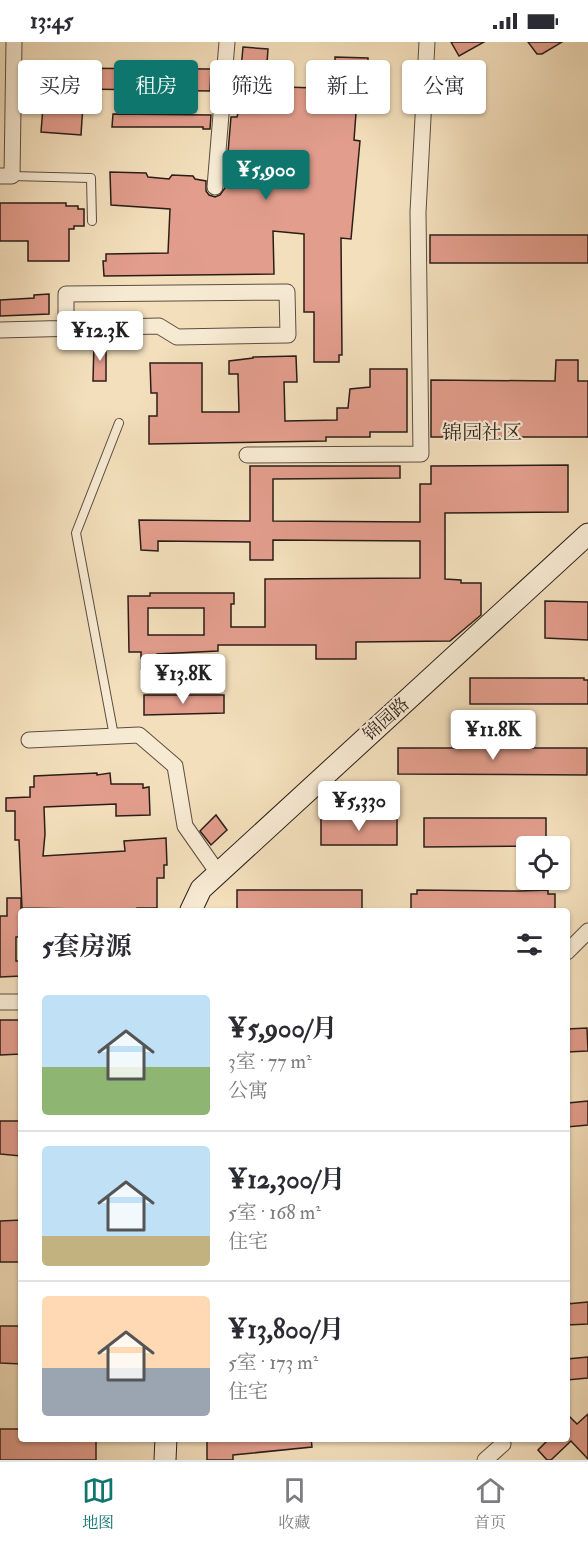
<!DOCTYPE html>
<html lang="zh">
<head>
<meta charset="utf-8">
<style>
  :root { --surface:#fff; --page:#f7f7f7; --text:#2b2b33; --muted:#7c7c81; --line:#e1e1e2; --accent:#0f766e }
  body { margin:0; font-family:"IM FELL Double Pica","Noto Serif SC",serif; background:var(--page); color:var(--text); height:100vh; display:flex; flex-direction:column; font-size:22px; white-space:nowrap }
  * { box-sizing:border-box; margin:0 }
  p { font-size:20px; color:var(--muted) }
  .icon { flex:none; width:33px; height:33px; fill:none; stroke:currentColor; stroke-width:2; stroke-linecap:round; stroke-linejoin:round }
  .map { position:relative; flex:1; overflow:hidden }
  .details { position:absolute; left:18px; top:866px; width:552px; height:534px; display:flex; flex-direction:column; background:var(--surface); border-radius:6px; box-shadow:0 2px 4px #0004 }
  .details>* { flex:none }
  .banner { position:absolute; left:18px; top:18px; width:552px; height:54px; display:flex; gap:12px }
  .controls { position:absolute; left:516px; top:794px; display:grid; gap:12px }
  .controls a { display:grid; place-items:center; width:54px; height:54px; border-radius:6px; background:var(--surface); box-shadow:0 2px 4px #0004; font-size:30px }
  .price { position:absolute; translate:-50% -51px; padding:0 14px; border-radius:6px; background:#fff; color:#222; font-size:20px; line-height:39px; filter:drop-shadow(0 2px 3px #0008) }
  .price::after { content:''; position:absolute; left:50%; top:36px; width:18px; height:14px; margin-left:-9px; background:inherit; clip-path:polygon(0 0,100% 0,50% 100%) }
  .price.on { background:var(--accent); color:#fff }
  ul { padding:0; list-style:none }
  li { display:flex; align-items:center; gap:18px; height:150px; padding:0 24px }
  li+li { border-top:2px solid var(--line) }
  li span { display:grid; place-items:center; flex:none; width:168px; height:120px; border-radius:6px; color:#555 }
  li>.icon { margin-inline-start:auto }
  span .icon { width:72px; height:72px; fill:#fffc; stroke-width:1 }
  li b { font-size:26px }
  h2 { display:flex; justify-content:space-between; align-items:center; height:72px; padding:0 24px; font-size:26px }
  .pill { padding:0 21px; border-radius:6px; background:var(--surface); box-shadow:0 2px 4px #0004; font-size:21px; line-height:54px }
  .pill.on { background:var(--accent); color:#fff }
  .status { display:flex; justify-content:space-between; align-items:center; height:42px; padding:0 30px; background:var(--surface); direction:ltr }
  .status svg { height:16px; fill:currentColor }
  .dock { display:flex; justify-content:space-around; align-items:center; height:84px; border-top:2px solid var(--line); background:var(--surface); font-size:16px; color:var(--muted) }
  .dock a { display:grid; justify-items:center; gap:3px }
  .dock .on { color:var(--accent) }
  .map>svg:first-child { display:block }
</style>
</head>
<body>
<div class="status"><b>13:45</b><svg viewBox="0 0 49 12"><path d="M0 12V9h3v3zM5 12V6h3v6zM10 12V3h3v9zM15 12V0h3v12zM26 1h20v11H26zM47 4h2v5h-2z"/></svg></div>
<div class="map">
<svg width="588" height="1418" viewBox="0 0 588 1418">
  <rect width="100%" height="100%" fill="#f3dfbc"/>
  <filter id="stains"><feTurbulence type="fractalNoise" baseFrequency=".00333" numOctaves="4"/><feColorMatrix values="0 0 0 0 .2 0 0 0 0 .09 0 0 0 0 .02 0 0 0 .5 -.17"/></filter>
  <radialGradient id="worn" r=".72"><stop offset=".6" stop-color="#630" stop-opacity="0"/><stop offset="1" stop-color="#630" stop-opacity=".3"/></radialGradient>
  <g fill="#e29d8c" stroke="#2b1e17" stroke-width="1.5" fill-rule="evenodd">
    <polygon points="451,0 484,0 459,14"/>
    <polygon points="528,0 562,0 542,12 537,12"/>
    <polygon points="243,5 268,7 265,50 239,49"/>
    <polygon points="335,15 368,16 368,71 356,71 354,98 360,99 351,197 341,196 342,313 339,313 339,320 314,320 314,270 304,270 304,192 273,189 274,232 104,234 103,219 106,219 106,212 168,211 170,167 111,163 110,130 146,131 148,135 169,137 172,133 193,134 195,137 206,139 206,149 209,153 215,155 220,153 225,146 231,75 237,75 238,71 286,71 286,45 315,46 315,51 344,51 344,27 335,27"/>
    <polygon points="32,26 211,27 210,49 84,47 81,93 41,90 43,65 32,51"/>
    <polygon points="113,72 211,73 210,87 203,87 203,85 112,85"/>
    <polygon points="0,161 66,161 66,164 78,164 78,167 84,167 84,184 74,184 74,187 69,187 69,219 28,219 28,199 0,199"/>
    <rect x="430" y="193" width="158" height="28"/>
    <polygon points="49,252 49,272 0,274 0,258 34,256 34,253"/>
    <polygon points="94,301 106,301 106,339 93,339"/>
    <polygon points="296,314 297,340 284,340 285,379 337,378 337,366 348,366 350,347 370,345 370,327 407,327 407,390 370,390 370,395 326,395 326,399 149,402 149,374 157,374 157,351 151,351 150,321 202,321 202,370 239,370 238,335 238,332 229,332 229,319 253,316 253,315"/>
    <polygon points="556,318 578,318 578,339 588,339 588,395 431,395 431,338 555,339"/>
    <path d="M568,423V470L445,471V537L461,538V541H481V573L450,599L356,600V617H316V603H218V609L157,612V627H141V610H129L128,554H150V551H234V562H231V585H265V537L420,536V499L273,498V518H250V500L158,499V509L141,508L139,478L250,479V424H400V436L273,437V479L420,480V442H431V424ZM148,566H204V593H148Z"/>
    <polygon points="545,559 588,560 588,598 545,596"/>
    <polygon points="470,636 584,636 584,638 588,638 588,662 470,662"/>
    <polygon points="144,653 224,653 224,671 144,673"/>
    <polygon points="398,706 587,706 587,733 398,732"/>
    <polygon points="97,731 97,733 110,731 111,742 143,742 143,746 149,745 150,773 116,774 116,762 44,765 45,792 43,814 125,809 124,799 166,796 167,823 164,823 164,836 157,836 157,866 137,866 137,868 22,866 19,798 15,798 15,769 6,769 6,756 30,755 30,745 34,745 34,734"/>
    <polygon points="216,773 227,788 211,803 200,789"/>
    <polygon points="424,776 546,776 546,804 424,805"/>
    <rect x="321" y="777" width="76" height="26"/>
    <rect x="237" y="848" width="125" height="20"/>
    <polygon points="417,848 519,849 548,848 548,852 555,852 555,868 411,868 411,852 417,852"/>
    <polygon points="7,856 21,856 21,895 16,895 16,919 21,919 21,934 0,935 0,874 7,874"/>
    <polygon points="0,978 21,978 21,1012 0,1013"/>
    <polygon points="587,986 588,1009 567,1010 567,987"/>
    <polygon points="588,1059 588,1083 567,1085 568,1061"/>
    <polygon points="0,1079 21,1079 21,1114 0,1112"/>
    <polygon points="21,1178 21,1220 0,1220 0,1179"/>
    <polygon points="588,1260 588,1282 567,1283 567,1262"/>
    <polygon points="0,1284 21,1284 21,1322 0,1321"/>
    <polygon points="588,1315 588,1336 567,1338 567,1317"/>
    <polygon points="567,1372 577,1382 588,1372 588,1417 571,1399 551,1418 547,1418 538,1408 550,1396 569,1396"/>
    <polygon points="0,1387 21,1387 21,1396 96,1396 96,1418 0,1418"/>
    <polygon points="207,1396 311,1396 312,1405 233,1413 233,1418 207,1418"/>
  </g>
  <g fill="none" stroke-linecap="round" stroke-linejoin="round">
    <defs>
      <g id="lane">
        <polyline points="12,134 91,136 92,179"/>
        <polyline points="114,694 76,491 119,381"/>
      </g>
      <g id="street">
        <polyline points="0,134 12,134 14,0"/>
        <polyline points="215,145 227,0"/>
        <polyline points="0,288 159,284 177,295 288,293 287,250 66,252 66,287"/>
        <polyline points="247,413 421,412 418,170 427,0"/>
        <polyline points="29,698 139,693 175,724 185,784 218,831"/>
        <polyline points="567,910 588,889"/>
        <polyline points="0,960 21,960"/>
        <polyline points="485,1418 503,1402 502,1396"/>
      </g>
      <g id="secondary">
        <polyline points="191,868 201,847 588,492"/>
        <polyline points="165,1418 166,1396"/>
      </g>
    </defs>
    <use href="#lane" stroke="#5d4e40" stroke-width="10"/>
    <use href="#street" stroke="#5d4e40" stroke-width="17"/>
    <use href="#secondary" stroke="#2b1e17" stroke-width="23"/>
    <use href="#lane" stroke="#f7ead3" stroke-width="8"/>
    <use href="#street" stroke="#f7ead3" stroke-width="15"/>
    <use href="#secondary" stroke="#f7ead3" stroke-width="21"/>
  </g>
  <g text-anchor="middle" stroke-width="4.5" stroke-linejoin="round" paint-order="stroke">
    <g font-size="18" fill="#2b1e17" stroke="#f7ead3">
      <text transform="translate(386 677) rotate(-42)" y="6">锦园路</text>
    </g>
    <g font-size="20" fill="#2b1e17" stroke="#f7ead3">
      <text x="482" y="397">锦园社区</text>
    </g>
  </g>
  <rect width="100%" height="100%" filter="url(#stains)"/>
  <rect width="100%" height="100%" fill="url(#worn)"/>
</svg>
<div class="controls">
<a><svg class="icon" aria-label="locate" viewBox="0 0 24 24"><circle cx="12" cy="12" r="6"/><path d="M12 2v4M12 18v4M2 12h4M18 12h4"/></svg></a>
</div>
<b class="price on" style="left:266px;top:159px">¥5,900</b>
<b class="price" style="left:100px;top:320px">¥12.3K</b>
<b class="price" style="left:183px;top:663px">¥13.8K</b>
<b class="price" style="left:493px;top:719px">¥11.8K</b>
<b class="price" style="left:359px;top:790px">¥5,330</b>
<div class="banner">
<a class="pill">买房</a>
<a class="pill on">租房</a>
<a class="pill">筛选</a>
<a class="pill">新上</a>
<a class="pill">公寓</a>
</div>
<section class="details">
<h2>5套房源<svg class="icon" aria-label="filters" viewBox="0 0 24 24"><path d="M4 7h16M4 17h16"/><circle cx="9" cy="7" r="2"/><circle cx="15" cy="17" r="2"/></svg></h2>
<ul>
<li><span style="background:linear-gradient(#bfe0f5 60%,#8fb573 0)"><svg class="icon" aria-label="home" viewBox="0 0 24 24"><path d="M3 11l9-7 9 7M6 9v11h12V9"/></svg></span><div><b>¥5,900/月</b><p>3室 · 77 m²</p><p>公寓</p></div></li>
<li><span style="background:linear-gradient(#bfe0f5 75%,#c2b280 0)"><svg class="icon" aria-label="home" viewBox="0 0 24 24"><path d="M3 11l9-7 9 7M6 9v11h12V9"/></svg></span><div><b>¥12,300/月</b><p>5室 · 168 m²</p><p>住宅</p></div></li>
<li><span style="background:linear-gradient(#ffd9b3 60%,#9aa5b1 0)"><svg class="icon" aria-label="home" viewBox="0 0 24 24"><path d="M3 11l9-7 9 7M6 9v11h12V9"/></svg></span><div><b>¥13,800/月</b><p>5室 · 173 m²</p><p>住宅</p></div></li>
</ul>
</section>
</div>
<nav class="dock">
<a class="on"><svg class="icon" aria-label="map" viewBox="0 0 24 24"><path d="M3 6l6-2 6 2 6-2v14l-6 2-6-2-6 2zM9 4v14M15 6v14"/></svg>地图</a>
<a><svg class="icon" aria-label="saved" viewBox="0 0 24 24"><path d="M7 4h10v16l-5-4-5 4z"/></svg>收藏</a>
<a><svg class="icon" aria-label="home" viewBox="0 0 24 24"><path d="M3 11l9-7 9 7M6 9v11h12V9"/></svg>首页</a>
</nav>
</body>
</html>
